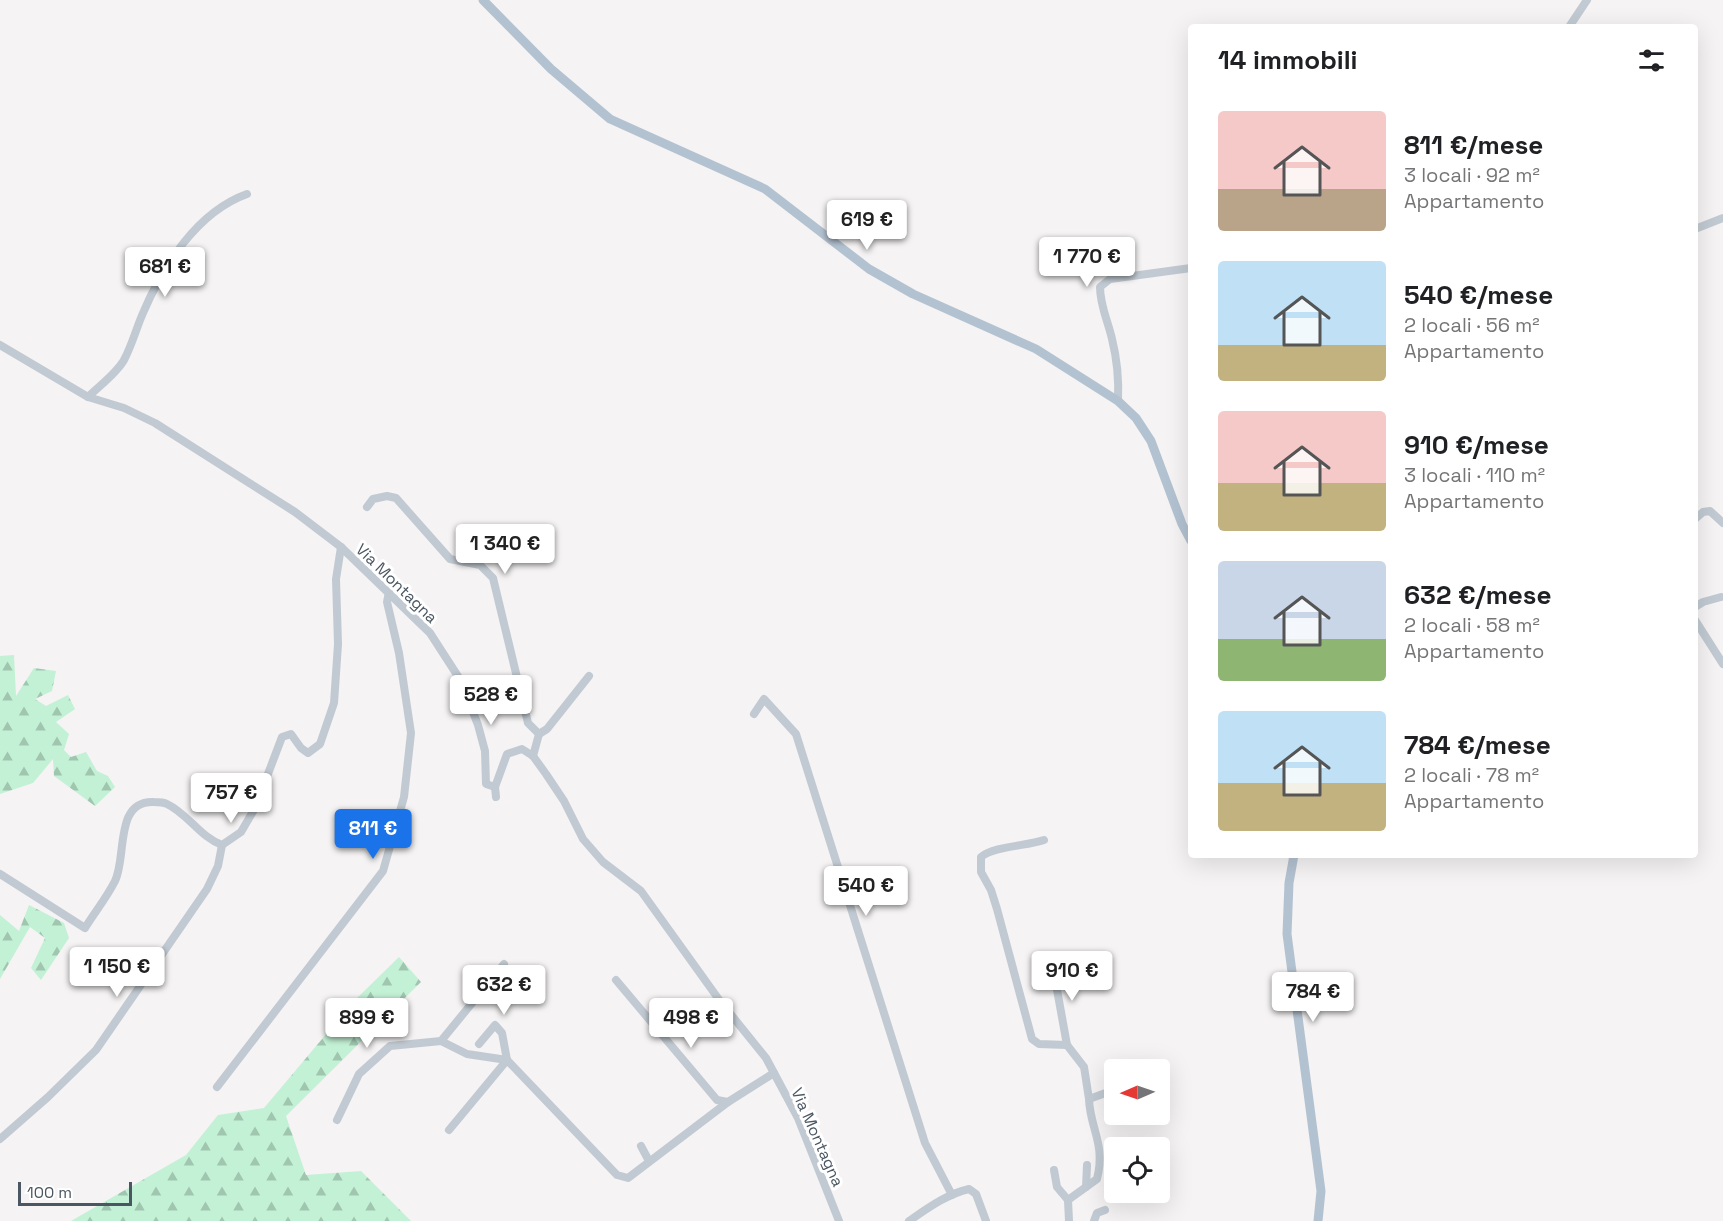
<!DOCTYPE html>
<html lang="it">
<head>
<meta charset="utf-8">
<style>
  :root { --surface:#fff; --page:#f2f2f2; --text:#202124; --muted:#757577; --accent:#1a73e8 }
  body { margin:0; font-family:"Space Grotesk",sans-serif; background:var(--page); color:var(--text); height:100vh; display:flex; flex-direction:column; font-size:22px; white-space:nowrap }
  * { box-sizing:border-box; margin:0 }
  p { font-size:20px; color:var(--muted) }
  .icon { flex:none; width:33px; height:33px; fill:none; stroke:currentColor; stroke-width:2; stroke-linecap:round; stroke-linejoin:round }
  .map { position:relative; flex:1; overflow:hidden }
  .details { position:absolute; left:1188px; top:24px; width:510px; height:834px; display:flex; flex-direction:column; background:var(--surface); border-radius:6px; box-shadow:0 6px 24px #0002 }
  .details>* { flex:none }
  .needle { width:39px; rotate:268deg }
  .buttons { position:absolute; left:1104px; top:1059px; display:grid; gap:12px }
  .buttons a { display:grid; place-items:center; width:66px; height:66px; border-radius:6px; background:var(--surface); box-shadow:0 6px 24px #0002; font-size:30px }
  .scale { position:absolute; left:18px; bottom:15px; width:114px; box-sizing:border-box; padding-left:6px; border:3px solid #4a5661; border-top:0; font-size:16px; line-height:21px; white-space:nowrap; color:#4a5661; -webkit-text-stroke:4px #fff; paint-order:stroke }
  .price { position:absolute; translate:-50% -51px; padding:0 14px; border-radius:6px; background:#fff; color:#222; font-size:20px; line-height:39px; filter:drop-shadow(0 2px 3px #0008) }
  .price::after { content:''; position:absolute; left:50%; top:36px; width:18px; height:14px; margin-left:-9px; background:inherit; clip-path:polygon(0 0,100% 0,50% 100%) }
  .price.on { background:var(--accent); color:#fff }
  ul { padding:0; list-style:none }
  li { display:flex; align-items:center; gap:18px; height:150px; padding:0 30px }
  li span { display:grid; place-items:center; flex:none; width:168px; height:120px; border-radius:6px; color:#555 }
  li>.icon { margin-inline-start:auto }
  span .icon { width:72px; height:72px; fill:#fffc; stroke-width:1 }
  li b { font-size:26px }
  h2 { display:flex; justify-content:space-between; align-items:center; height:72px; padding:0 30px; font-size:26px }
  .map>svg:first-child { display:block }
</style>
</head>
<body>
<div class="map">
<svg width="1723" height="1221" viewBox="0 0 1723 1221">
  <defs>
    <pattern id="forest-firs" width="22" height="20" patternUnits="userSpaceOnUse" patternTransform="scale(1.5)"><rect width="22" height="20" fill="#c3f1d5"/><path d="M5 1l3.5 6h-7zM16 11l3.5 6h-7z" fill="#a0c6b0"/></pattern>
  </defs>
  <rect width="100%" height="100%" fill="#f5f3f3"/>
  <g fill="url(#forest-firs)">
    <polygon points="14,655 16,696 34,668 56,671 52,691 35,699 46,706 68,695 75,709 56,722 69,734 64,750 71,757 86,752 97,771 108,776 115,787 95,806 54,776 53,759 33,783 0,794 0,656"/>
    <polygon points="29,905 64,923 69,938 41,980 31,968 45,938 30,927 0,979 0,915 19,931"/>
    <polygon points="399,957 421,982 286,1116 306,1175 361,1171 411,1221 71,1221 186,1155 218,1115 264,1108 354,1001"/>
  </g>
  <g fill="none" stroke-linecap="round" stroke-linejoin="round">
    <g stroke="#c1cad2" stroke-width="8">
      <polyline points="1569,27 1587,0"/>
      <polyline points="1695,229 1723,218"/>
      <polyline points="0,345 88,397 124,408 155,423 295,512 341,547 430,633 461,681 478,725 485,751 486,784 495,787 507,754 522,749 533,756 546,774 564,801 583,839 603,862 641,891 720,1001 766,1058 798,1118 839,1221"/>
      <path d="M88,397C99,386 116,374 124,360C132,345 136,329 143,313C163,266 197,212 247,194"/>
      <path d="M1118,401C1119,380 1117,359 1112,339C1108,321 1100,306 1100,287L1110,279L1191,268"/>
      <polyline points="367,507 373,499 387,496 396,498 450,559 480,565 493,578 528,723 539,734 533,756"/>
      <polyline points="1695,519 1703,512 1710,511 1723,523"/>
      <polyline points="1695,607 1703,602 1721,597"/>
      <polyline points="1695,620 1723,664"/>
      <polyline points="754,714 764,699 796,734 925,1143 952,1195"/>
      <polyline points="539,734 547,729 589,676"/>
      <polyline points="495,787 496,797"/>
      <path d="M1044,840C1027,846 994,846 981,857V872L991,890L997,909L1032,1039L1039,1044L1067,1045L1084,1067L1089,1099"/>
      <path d="M0,874L85,928C95,912 107,897 115,881C127,857 114,800 154,802C158,802 163,802 167,804C188,814 200,837 222,845L241,832L255,808L282,737L291,734L301,748L308,753L320,744L334,703L338,644L336,579L341,547"/>
      <polyline points="1052,962 1067,1045"/>
      <polyline points="616,980 717,1100 728,1102 774,1073"/>
      <polyline points="479,1044 495,1025 502,1033 507,1060 467,1054 441,1041 504,964"/>
      <polyline points="217,1087 383,871 404,797 411,733 399,653 387,602 389,592"/>
      <polyline points="337,1120 359,1074 390,1046 441,1041"/>
      <polyline points="449,1130 507,1060 617,1175 628,1178 728,1102"/>
      <polyline points="0,1139 48,1097 96,1050 207,889 218,866 222,845"/>
      <polyline points="641,1146 649,1161"/>
      <polyline points="1054,1170 1057,1187 1068,1200 1069,1221"/>
      <path d="M1086,1187L1097,1179C1106,1144 1090,1129 1089,1099L1114,1090"/>
      <polyline points="1068,1200 1086,1187 1087,1165"/>
      <path d="M909,1221C928,1208 947,1194 969,1189L976,1194L986,1221"/>
      <polyline points="1094,1221 1097,1213 1105,1210"/>
    </g>
    <g stroke="#b3c2d1" stroke-width="9">
      <polyline points="483,0 551,69 610,119 765,189 869,269 913,294 1036,349 1118,401 1136,418 1151,441 1182,524 1191,541"/>
      <polyline points="1294,855 1289,883 1287,934 1321,1191 1318,1221"/>
    </g>
  </g>
  <g text-anchor="middle" stroke-width="6" stroke-linejoin="round" paint-order="stroke">
    <g font-size="16" fill="#4a5661" stroke="#fff">
      <text transform="translate(397 583) rotate(44)" y="6">Via Montagna</text>
      <text transform="translate(818 1137) rotate(66)" y="6">Via Montagna</text>
    </g>
  </g>
</svg>
<div class="buttons">
<a><svg class="needle" viewBox="-14 -14 28 28"><path d="M0-13l5 13h-10z" fill="#e53935"/><path d="M0 13l5-13h-10z" fill="#757577"/></svg></a>
<a><svg class="icon" aria-label="locate" viewBox="0 0 24 24"><circle cx="12" cy="12" r="6"/><path d="M12 2v4M12 18v4M2 12h4M18 12h4"/></svg></a>
</div>
<div class="scale">100 m</div>
<b class="price" style="left:867px;top:251px">619 €</b>
<b class="price" style="left:1087px;top:288px">1 770 €</b>
<b class="price" style="left:165px;top:298px">681 €</b>
<b class="price" style="left:505px;top:575px">1 340 €</b>
<b class="price" style="left:491px;top:726px">528 €</b>
<b class="price" style="left:231px;top:824px">757 €</b>
<b class="price on" style="left:373px;top:860px">811 €</b>
<b class="price" style="left:866px;top:917px">540 €</b>
<b class="price" style="left:117px;top:998px">1 150 €</b>
<b class="price" style="left:1072px;top:1002px">910 €</b>
<b class="price" style="left:504px;top:1016px">632 €</b>
<b class="price" style="left:1313px;top:1023px">784 €</b>
<b class="price" style="left:367px;top:1049px">899 €</b>
<b class="price" style="left:691px;top:1049px">498 €</b>
<section class="details">
<h2>14 immobili<svg class="icon" aria-label="filters" viewBox="0 0 24 24"><path d="M4 7h16M4 17h16"/><circle cx="9" cy="7" r="2"/><circle cx="15" cy="17" r="2"/></svg></h2>
<ul>
<li><span style="background:linear-gradient(#f6c9c9 65%,#b9a48a 0)"><svg class="icon" aria-label="home" viewBox="0 0 24 24"><path d="M3 11l9-7 9 7M6 9v11h12V9"/></svg></span><div><b>811 €/mese</b><p>3 locali · 92 m²</p><p>Appartamento</p></div></li>
<li><span style="background:linear-gradient(#bfe0f5 70%,#c2b280 0)"><svg class="icon" aria-label="home" viewBox="0 0 24 24"><path d="M3 11l9-7 9 7M6 9v11h12V9"/></svg></span><div><b>540 €/mese</b><p>2 locali · 56 m²</p><p>Appartamento</p></div></li>
<li><span style="background:linear-gradient(#f6c9c9 60%,#c2b280 0)"><svg class="icon" aria-label="home" viewBox="0 0 24 24"><path d="M3 11l9-7 9 7M6 9v11h12V9"/></svg></span><div><b>910 €/mese</b><p>3 locali · 110 m²</p><p>Appartamento</p></div></li>
<li><span style="background:linear-gradient(#c9d6e8 65%,#8fb573 0)"><svg class="icon" aria-label="home" viewBox="0 0 24 24"><path d="M3 11l9-7 9 7M6 9v11h12V9"/></svg></span><div><b>632 €/mese</b><p>2 locali · 58 m²</p><p>Appartamento</p></div></li>
<li><span style="background:linear-gradient(#bfe0f5 60%,#c2b280 0)"><svg class="icon" aria-label="home" viewBox="0 0 24 24"><path d="M3 11l9-7 9 7M6 9v11h12V9"/></svg></span><div><b>784 €/mese</b><p>2 locali · 78 m²</p><p>Appartamento</p></div></li>
</ul>
</section>
</div>
</body>
</html>
